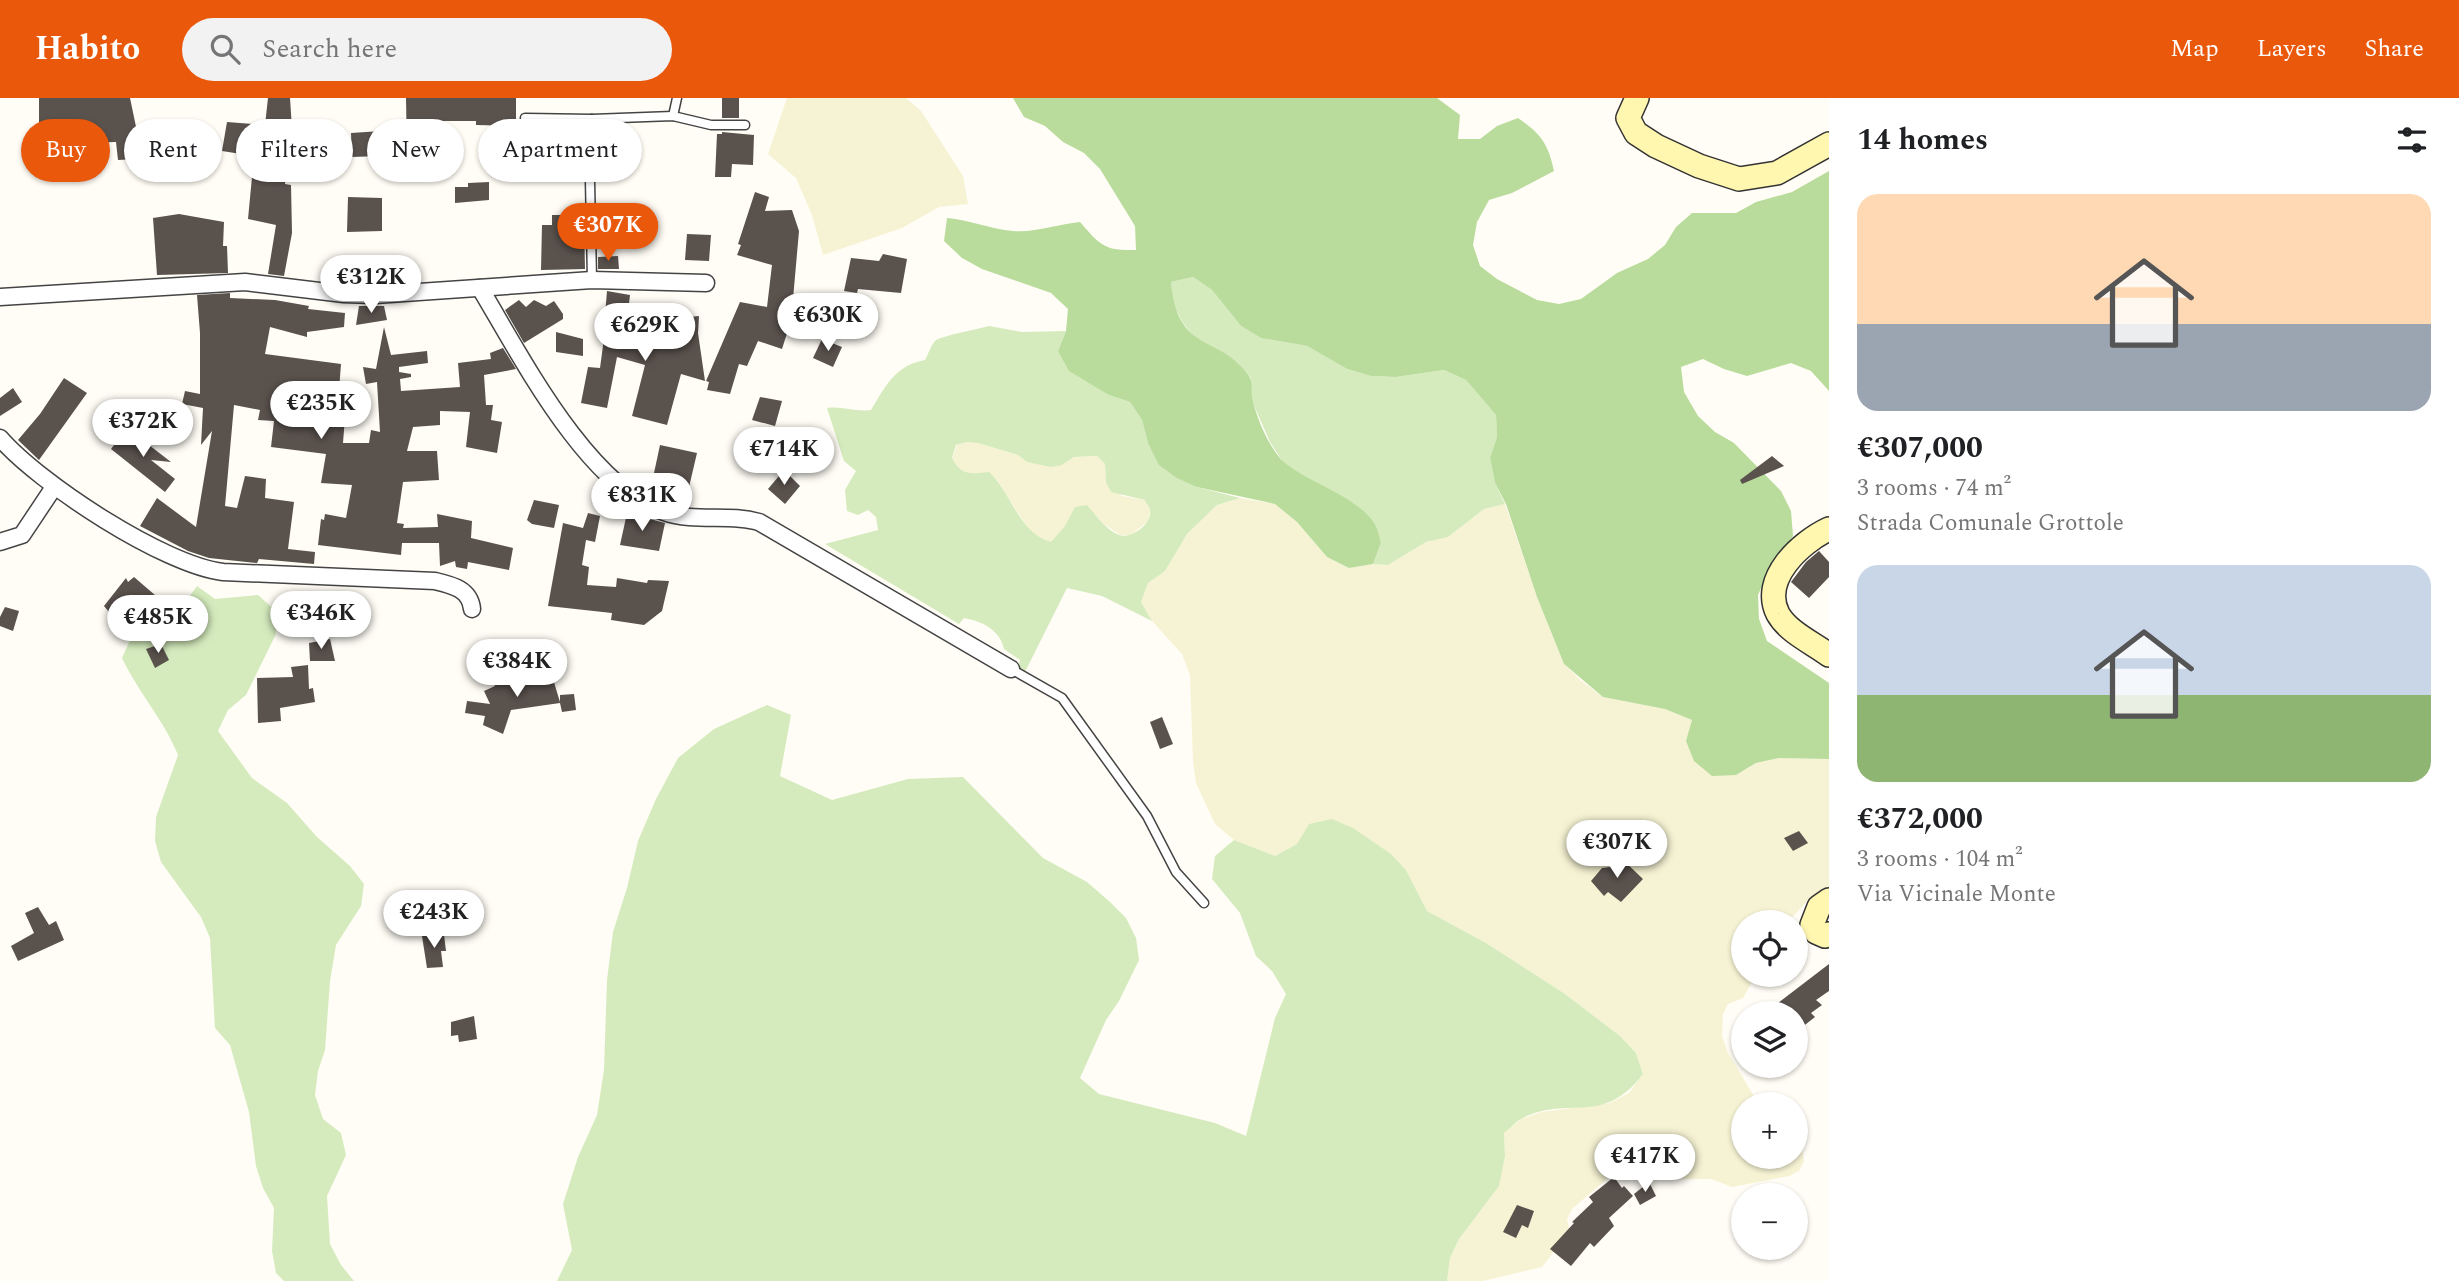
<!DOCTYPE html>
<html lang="en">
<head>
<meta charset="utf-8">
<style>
  :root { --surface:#fff; --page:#f2f2f2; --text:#202124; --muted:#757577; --accent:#ea580c }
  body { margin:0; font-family:Spectral,serif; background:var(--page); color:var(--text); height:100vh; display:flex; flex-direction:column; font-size:26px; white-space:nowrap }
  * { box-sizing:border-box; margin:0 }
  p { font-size:23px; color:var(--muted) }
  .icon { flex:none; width:38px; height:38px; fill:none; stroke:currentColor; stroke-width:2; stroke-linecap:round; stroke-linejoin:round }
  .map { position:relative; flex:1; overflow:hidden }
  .details { display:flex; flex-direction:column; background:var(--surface); width:630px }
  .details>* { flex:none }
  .guide { position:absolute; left:21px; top:21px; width:665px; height:63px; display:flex; gap:14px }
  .controls { position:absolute; left:1731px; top:812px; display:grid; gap:14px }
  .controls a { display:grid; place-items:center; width:77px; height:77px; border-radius:50%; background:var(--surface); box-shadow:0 2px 5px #0004; font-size:35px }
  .price { position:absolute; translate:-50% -60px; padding:0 16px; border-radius:24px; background:#fff; color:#222; font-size:23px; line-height:46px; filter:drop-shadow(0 2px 4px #0008) }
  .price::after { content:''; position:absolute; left:50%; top:42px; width:21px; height:16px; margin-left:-10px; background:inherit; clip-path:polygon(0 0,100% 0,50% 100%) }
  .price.current { background:var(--accent); color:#fff }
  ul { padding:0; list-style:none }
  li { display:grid; align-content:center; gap:14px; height:371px; padding:0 28px }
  li span { display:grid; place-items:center; height:217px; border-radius:21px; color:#555 }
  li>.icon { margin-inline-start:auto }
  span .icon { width:126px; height:126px; fill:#fffc; stroke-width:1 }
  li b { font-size:30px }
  h2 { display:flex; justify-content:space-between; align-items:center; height:84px; padding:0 28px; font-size:30px }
  .chip { padding:0 24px; border-radius:32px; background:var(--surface); box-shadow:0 2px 5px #0004; font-size:24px; line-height:63px }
  .chip.current { background:var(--accent); color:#fff }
  header { display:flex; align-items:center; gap:42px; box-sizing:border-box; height:98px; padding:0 35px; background:var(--accent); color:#fff }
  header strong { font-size:33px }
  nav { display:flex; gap:38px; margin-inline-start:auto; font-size:24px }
  .search { width:490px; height:63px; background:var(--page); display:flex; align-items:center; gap:18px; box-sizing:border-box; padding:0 24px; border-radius:38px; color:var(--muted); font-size:26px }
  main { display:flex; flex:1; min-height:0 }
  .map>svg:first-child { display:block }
</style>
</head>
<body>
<header>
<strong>Habito</strong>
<div class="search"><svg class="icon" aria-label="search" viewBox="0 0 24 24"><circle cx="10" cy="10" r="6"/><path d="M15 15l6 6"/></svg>Search here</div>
<nav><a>Map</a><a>Layers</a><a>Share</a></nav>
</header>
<main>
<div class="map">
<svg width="1829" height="1183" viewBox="0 0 1829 1183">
  <rect width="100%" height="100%" fill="#fffdf5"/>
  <g fill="#f6f3d4">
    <polygon points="787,0 906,0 921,13 963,78 968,106 939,109 902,130 823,157 812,117 796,80 768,56"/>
    <polygon points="967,344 978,345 1018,357 1027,364 1062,367 1074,359 1097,358 1105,366 1106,384 1122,398 1145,402 1150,412 1148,423 1131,437 1120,437 1101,424 1095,416 1065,428 1051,445 1040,441 1031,435 997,382 967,376 957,370 952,361 957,347"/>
    <polygon points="1240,400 1275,406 1297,424 1327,459 1349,470 1373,466 1388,467 1426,444 1448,439 1484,411 1505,406 1537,499 1564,566 1580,582 1603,599 1665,611 1692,622 1736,677 1757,665 1779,660 1829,661 1829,790 1810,800 1788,824 1743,824 1743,877 1756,877 1743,900 1728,906 1723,916 1722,938 1728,955 1755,1000 1763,1006 1743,1006 1743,1059 1796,1059 1796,1032 1800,1036 1804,1063 1799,1073 1789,1078 1732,1089 1711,1081 1666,1081 1627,1072 1615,1074 1572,1111 1567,1121 1570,1133 1542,1169 1483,1183 1447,1183 1450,1160 1459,1141 1499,1088 1505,1057 1504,1035 1521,1021 1542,1014 1610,1005 1629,995 1643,976 1636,955 1620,938 1565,896 1486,845 1427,813 1406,772 1391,756 1297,746 1275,758 1234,742 1215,726 1196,685 1193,664 1190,577 1182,556 1152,523 1141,504 1148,485 1165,473 1187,436 1217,407"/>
  </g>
  <g fill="#d5ebbd" fill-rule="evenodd">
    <polygon points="1193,179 1212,192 1241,228 1261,240 1307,248 1347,271 1371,278 1396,279 1444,272 1466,282 1496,317 1497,339 1490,360 1495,385 1505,406 1484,411 1448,439 1426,444 1388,467 1373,466 1381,445 1283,364 1270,344 1252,303 1251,280 1237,264 1197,242 1183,225 1173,206 1171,184"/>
    <path d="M989,228L1022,234L1066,233L1058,253L1109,297L1130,304L1142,322L1148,345L1197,389L1240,400L1217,407L1187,436L1165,473L1148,485L1141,504L1152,523L1102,498L1067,490L1025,574L1018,570L1020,562L1004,551C1000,532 982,523 964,520L959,526L825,446L878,432L876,419L868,412L858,417L847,413L845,392L856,373L844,363L827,310C842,308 855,314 871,312C885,289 895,267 925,262C928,257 931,247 935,243C940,238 979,231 989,228ZM967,344L978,345L1018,357L1027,364L1051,369L1062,367L1074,359L1097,358L1105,366L1106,384L1111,394L1145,402C1146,406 1149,408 1150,412C1152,426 1132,441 1119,437C1106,432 1096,417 1087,407L1075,409L1065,428L1051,444C1019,436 1012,395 989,374C971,376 961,378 952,360L956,347Z"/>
    <path d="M197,488L215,501L258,497L276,513V536L246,597L228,612L218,633L252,680L287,705L317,739L350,768L364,786L361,808L336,847L330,883L325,952L318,973L315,997L323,1021L341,1035L346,1057L327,1098L330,1146L341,1167L354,1183H284L276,1175L272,1153L274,1110L263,1090L256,1068L249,1014L230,947L215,930L210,840L201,819L161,764L155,743L156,719L178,657C164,622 138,594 122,560L131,540C168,530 175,518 197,488Z"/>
    <path d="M767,607L791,617L780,678L832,702L908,681L963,679L1043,760L1087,784L1110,804L1126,820L1136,840L1139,862L1119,903L1106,922L1080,980L1099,996L1215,1025L1246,1038L1275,920L1286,896L1272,873L1256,858L1240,815L1212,781L1215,758L1234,742L1275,758L1297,746L1309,726L1332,721L1353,730L1391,756L1406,772L1427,813L1486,845L1565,896L1620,938L1636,955L1643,976C1602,1030 1567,996 1521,1021C1515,1024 1510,1031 1504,1035L1505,1058L1499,1088L1459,1141L1450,1160L1447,1183H557L572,1152L563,1106L578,1059L597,1017L604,972L607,882L613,834L627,790L638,743L656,701L678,660L714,631Z"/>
  </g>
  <path fill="#b9dc9c" d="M1013,0H1437L1460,17L1458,41H1480L1497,28L1518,20C1541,36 1548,45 1554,73L1512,95L1489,102L1477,124L1473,147L1480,168L1497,181L1537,202L1559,206L1581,201L1617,175L1648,161L1665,147L1676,129L1692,115H1736L1756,104L1792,94L1829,73V293L1811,273L1791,265L1747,278L1724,271L1703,261L1681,269L1684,294L1698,318L1715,334L1734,345L1781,393L1791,413L1793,438L1767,477L1758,497L1759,521L1767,543L1829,585V661L1779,660L1756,665L1736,677L1712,678L1694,663L1686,643L1692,622L1665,611L1603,599L1564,566L1537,499L1506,406L1495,385L1490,360L1497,339L1496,317L1466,282L1444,272L1396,279L1371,278L1347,271L1307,248L1261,240L1241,228L1212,192L1193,179L1171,184C1177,257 1221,236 1249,278C1254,285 1250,295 1253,304C1258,323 1270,352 1285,365C1309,385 1358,399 1374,425C1378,431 1379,439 1381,445L1373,466L1349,470L1327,459L1297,424L1275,406L1197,389L1177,380L1159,367L1148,345L1142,322L1130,304L1109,297L1069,273L1058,253L1066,233L1068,211L1051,195L982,171L962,160L944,143L947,120C969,122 991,131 1013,133C1035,135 1058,126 1080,124C1100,147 1104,153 1136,152L1135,128L1100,71L1084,55L1063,44L1045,28L1024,19Z"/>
  <g fill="#5a524d">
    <polygon points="39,0 130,0 139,43 159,39 162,62 139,67 137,61 118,62 116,44 82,45 81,56 66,61 66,69 30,70 29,35 39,34"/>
    <polygon points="268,0 290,0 292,31 285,86 291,87 292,135 284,178 268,176 276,127 248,121 254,58 222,53 227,24 265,27"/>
    <polygon points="406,0 516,0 516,28 476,27 476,23 436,23 438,57 407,59"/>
    <rect x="722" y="0" width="17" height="20"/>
    <polygon points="381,33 381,58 352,59 351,35"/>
    <polygon points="722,34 754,37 753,67 732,66 731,79 715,79 717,36 722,36"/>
    <polygon points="489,84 489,102 455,105 455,89 468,89 468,85"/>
    <polygon points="755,94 769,99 765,113 792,112 799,133 793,201 785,200 778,225 789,229 782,251 758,243 747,268 739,266 730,296 707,292 709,284 706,283 740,204 767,209 772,167 737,157 741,147 738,146"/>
    <polygon points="348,99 382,100 382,133 347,134"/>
    <polygon points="179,116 224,124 223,148 227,148 228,175 157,177 153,120"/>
    <polygon points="552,117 570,117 570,125 584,125 585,171 541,172 542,127 552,127"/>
    <polygon points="687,136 711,137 709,163 685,162"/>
    <polygon points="883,156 907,161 901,195 858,191 857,195 844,193 851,160 879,163"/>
    <polygon points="618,158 619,171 598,171 598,159"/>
    <polygon points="607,193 630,197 625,239 653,244 680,230 679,220 699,218 698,235 705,283 681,276 667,327 632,318 645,267 617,259 607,310 581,305 588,269 600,270 607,218 605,217"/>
    <polygon points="230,195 230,200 275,202 309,208 308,211 345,215 344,229 307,234 307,239 270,229 265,256 341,266 338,305 346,306 343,345 369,345 371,332 380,334 377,284 366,286 363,269 376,271 384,229 391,257 427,253 428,265 399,269 399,274 411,276 411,279 400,281 401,293 460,289 458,265 491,261 490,255 503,250 516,271 484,277 486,307 493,307 491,322 502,324 497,355 466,349 470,314 440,313 440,327 413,329 407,353 437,353 439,382 403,384 397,425 404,426 403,430 438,429 437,416 472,423 471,440 513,450 509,472 468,464 467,471 456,469 455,463 440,468 439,445 402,445 401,457 318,447 321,421 324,422 325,416 346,420 352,387 321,385 326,356 271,349 274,323 258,322 260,312 234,307 225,408 237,410 245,378 266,381 265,400 294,404 288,451 315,454 314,466 259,461 257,465 209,460 188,453 140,428 157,400 196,429 212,333 201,347 203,310 182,306 185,293 200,296 200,235 197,197"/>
    <polygon points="519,202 526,209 534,202 546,208 554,203 563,216 563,221 524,245 505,212"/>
    <polygon points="359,208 384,208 387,222 356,227"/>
    <polygon points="556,234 583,241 583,258 556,254"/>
    <polygon points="822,241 842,249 833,269 813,260"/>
    <polygon points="64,280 87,295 39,362 18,342 40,316"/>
    <polygon points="13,290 22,304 0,318 0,300"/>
    <polygon points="760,299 782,303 775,328 752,322"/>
    <polygon points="127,330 171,364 151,362 175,381 165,394 111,351"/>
    <polygon points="660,347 697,355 685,406 663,402 668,378 654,375"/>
    <polygon points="1772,358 1784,368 1742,386 1740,382"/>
    <polygon points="784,372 800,388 785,406 768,391"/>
    <polygon points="534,402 559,407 554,430 532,426 527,422"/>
    <polygon points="588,415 600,418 595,444 586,442 582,467 589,469 587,487 616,489 617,480 647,485 648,482 669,483 662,513 644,527 611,522 612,515 548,508 563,425 583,430"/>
    <polygon points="627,415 665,425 659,453 620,447"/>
    <polygon points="1819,453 1829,464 1829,479 1809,500 1791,484 1806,464"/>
    <polygon points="134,479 163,504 159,508 167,514 153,530 137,510 119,526 104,508 126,480 128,484"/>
    <polygon points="5,509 19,513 13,533 0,528 0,519"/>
    <polygon points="330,541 335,563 310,563 309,545"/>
    <polygon points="161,546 169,562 155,570 146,551"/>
    <polygon points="308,567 309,591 313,590 315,604 280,610 281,623 258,625 257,580 293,579 291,569"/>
    <polygon points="534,573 538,586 553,581 560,604 560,597 574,596 576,612 562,614 560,605 511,612 503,636 483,627 485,618 465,615 467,603 490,606 484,593 495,588 493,583"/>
    <polygon points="1162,619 1173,646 1160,651 1150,624"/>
    <polygon points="1799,733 1808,745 1793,753 1784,740"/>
    <polygon points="1621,760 1643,781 1621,804 1608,794 1604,798 1591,783 1602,770 1611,769"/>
    <polygon points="38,809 49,827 56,823 64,842 18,863 11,848 34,835 25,815"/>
    <polygon points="444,837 446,853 441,853 443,869 427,870 422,838"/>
    <polygon points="1829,866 1829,893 1816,902 1822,907 1811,915 1815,919 1796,934 1796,915 1765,915"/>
    <polygon points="474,918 477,941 459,944 458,937 451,938 451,924"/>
    <polygon points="1614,1079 1622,1090 1624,1088 1633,1098 1609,1120 1614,1128 1594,1149 1590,1145 1571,1168 1550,1151 1574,1125 1572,1124 1593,1104 1589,1099"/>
    <polygon points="1649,1084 1656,1098 1640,1107 1634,1096"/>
    <polygon points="1517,1107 1534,1113 1528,1130 1522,1127 1516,1140 1503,1134"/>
  </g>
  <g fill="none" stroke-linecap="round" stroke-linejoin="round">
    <defs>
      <g id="lane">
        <polyline points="673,18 677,0"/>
        <polyline points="525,20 592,21"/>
        <polyline points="592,182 589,32 592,21 673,18 711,27 745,27"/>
        <polyline points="1011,571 1062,600 1147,718 1176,774 1204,805"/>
      </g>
      <g id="street">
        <path d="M480,190C521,258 586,387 664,414C696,425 728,415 759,424L1011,571"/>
        <polyline points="0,199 245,184 344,196 375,197 592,182 706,185"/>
        <path d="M0,340C40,386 164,467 223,474L435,483C452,487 470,491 472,511"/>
        <polyline points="0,444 22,437 54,389"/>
      </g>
      <g id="secondary">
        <polyline points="1637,0 1628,20 1636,35 1656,48 1699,68 1739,81 1777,75 1829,46"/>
        <path d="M1829,431C1801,444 1760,481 1778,516C1788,534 1813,545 1829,557"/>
        <polyline points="1829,802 1819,809 1812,827 1816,834 1825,838 1829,836"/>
      </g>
    </defs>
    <use href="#lane" stroke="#444" stroke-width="11"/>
    <use href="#street" stroke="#444" stroke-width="19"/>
    <use href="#secondary" stroke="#333" stroke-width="26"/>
    <use href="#lane" stroke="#fff" stroke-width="8"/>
    <use href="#street" stroke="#fff" stroke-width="16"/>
    <use href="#secondary" stroke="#fff6b0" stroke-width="23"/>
  </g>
</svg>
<div class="controls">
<a><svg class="icon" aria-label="locate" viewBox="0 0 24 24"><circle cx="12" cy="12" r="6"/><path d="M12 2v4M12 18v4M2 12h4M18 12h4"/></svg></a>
<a><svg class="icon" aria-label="layers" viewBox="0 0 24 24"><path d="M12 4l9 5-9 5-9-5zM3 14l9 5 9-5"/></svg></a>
<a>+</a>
<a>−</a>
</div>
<b class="price current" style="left:608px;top:165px">€307K</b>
<b class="price" style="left:371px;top:217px">€312K</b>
<b class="price" style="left:828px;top:255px">€630K</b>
<b class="price" style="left:645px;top:265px">€629K</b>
<b class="price" style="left:321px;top:343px">€235K</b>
<b class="price" style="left:143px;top:361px">€372K</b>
<b class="price" style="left:784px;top:389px">€714K</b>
<b class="price" style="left:642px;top:435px">€831K</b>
<b class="price" style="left:321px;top:553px">€346K</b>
<b class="price" style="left:158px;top:557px">€485K</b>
<b class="price" style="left:517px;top:601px">€384K</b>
<b class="price" style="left:1617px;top:782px">€307K</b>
<b class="price" style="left:434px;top:852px">€243K</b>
<b class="price" style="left:1645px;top:1096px">€417K</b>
<div class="guide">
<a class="chip current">Buy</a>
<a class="chip">Rent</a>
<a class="chip">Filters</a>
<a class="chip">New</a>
<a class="chip">Apartment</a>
</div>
</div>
<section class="details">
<h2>14 homes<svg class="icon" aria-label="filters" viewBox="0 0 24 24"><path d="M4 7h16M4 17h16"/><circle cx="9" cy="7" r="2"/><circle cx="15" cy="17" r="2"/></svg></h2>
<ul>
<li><span style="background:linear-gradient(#ffd9b3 60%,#9aa5b1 0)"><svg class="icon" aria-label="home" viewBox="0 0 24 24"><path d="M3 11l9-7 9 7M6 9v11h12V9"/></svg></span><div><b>€307,000</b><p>3 rooms · 74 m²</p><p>Strada Comunale Grottole</p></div></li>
<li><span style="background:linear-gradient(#c9d6e8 60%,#8fb573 0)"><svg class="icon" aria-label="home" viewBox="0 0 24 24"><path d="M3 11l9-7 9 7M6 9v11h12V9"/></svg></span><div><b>€372,000</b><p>3 rooms · 104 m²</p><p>Via Vicinale Monte</p></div></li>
</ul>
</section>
</main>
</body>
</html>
